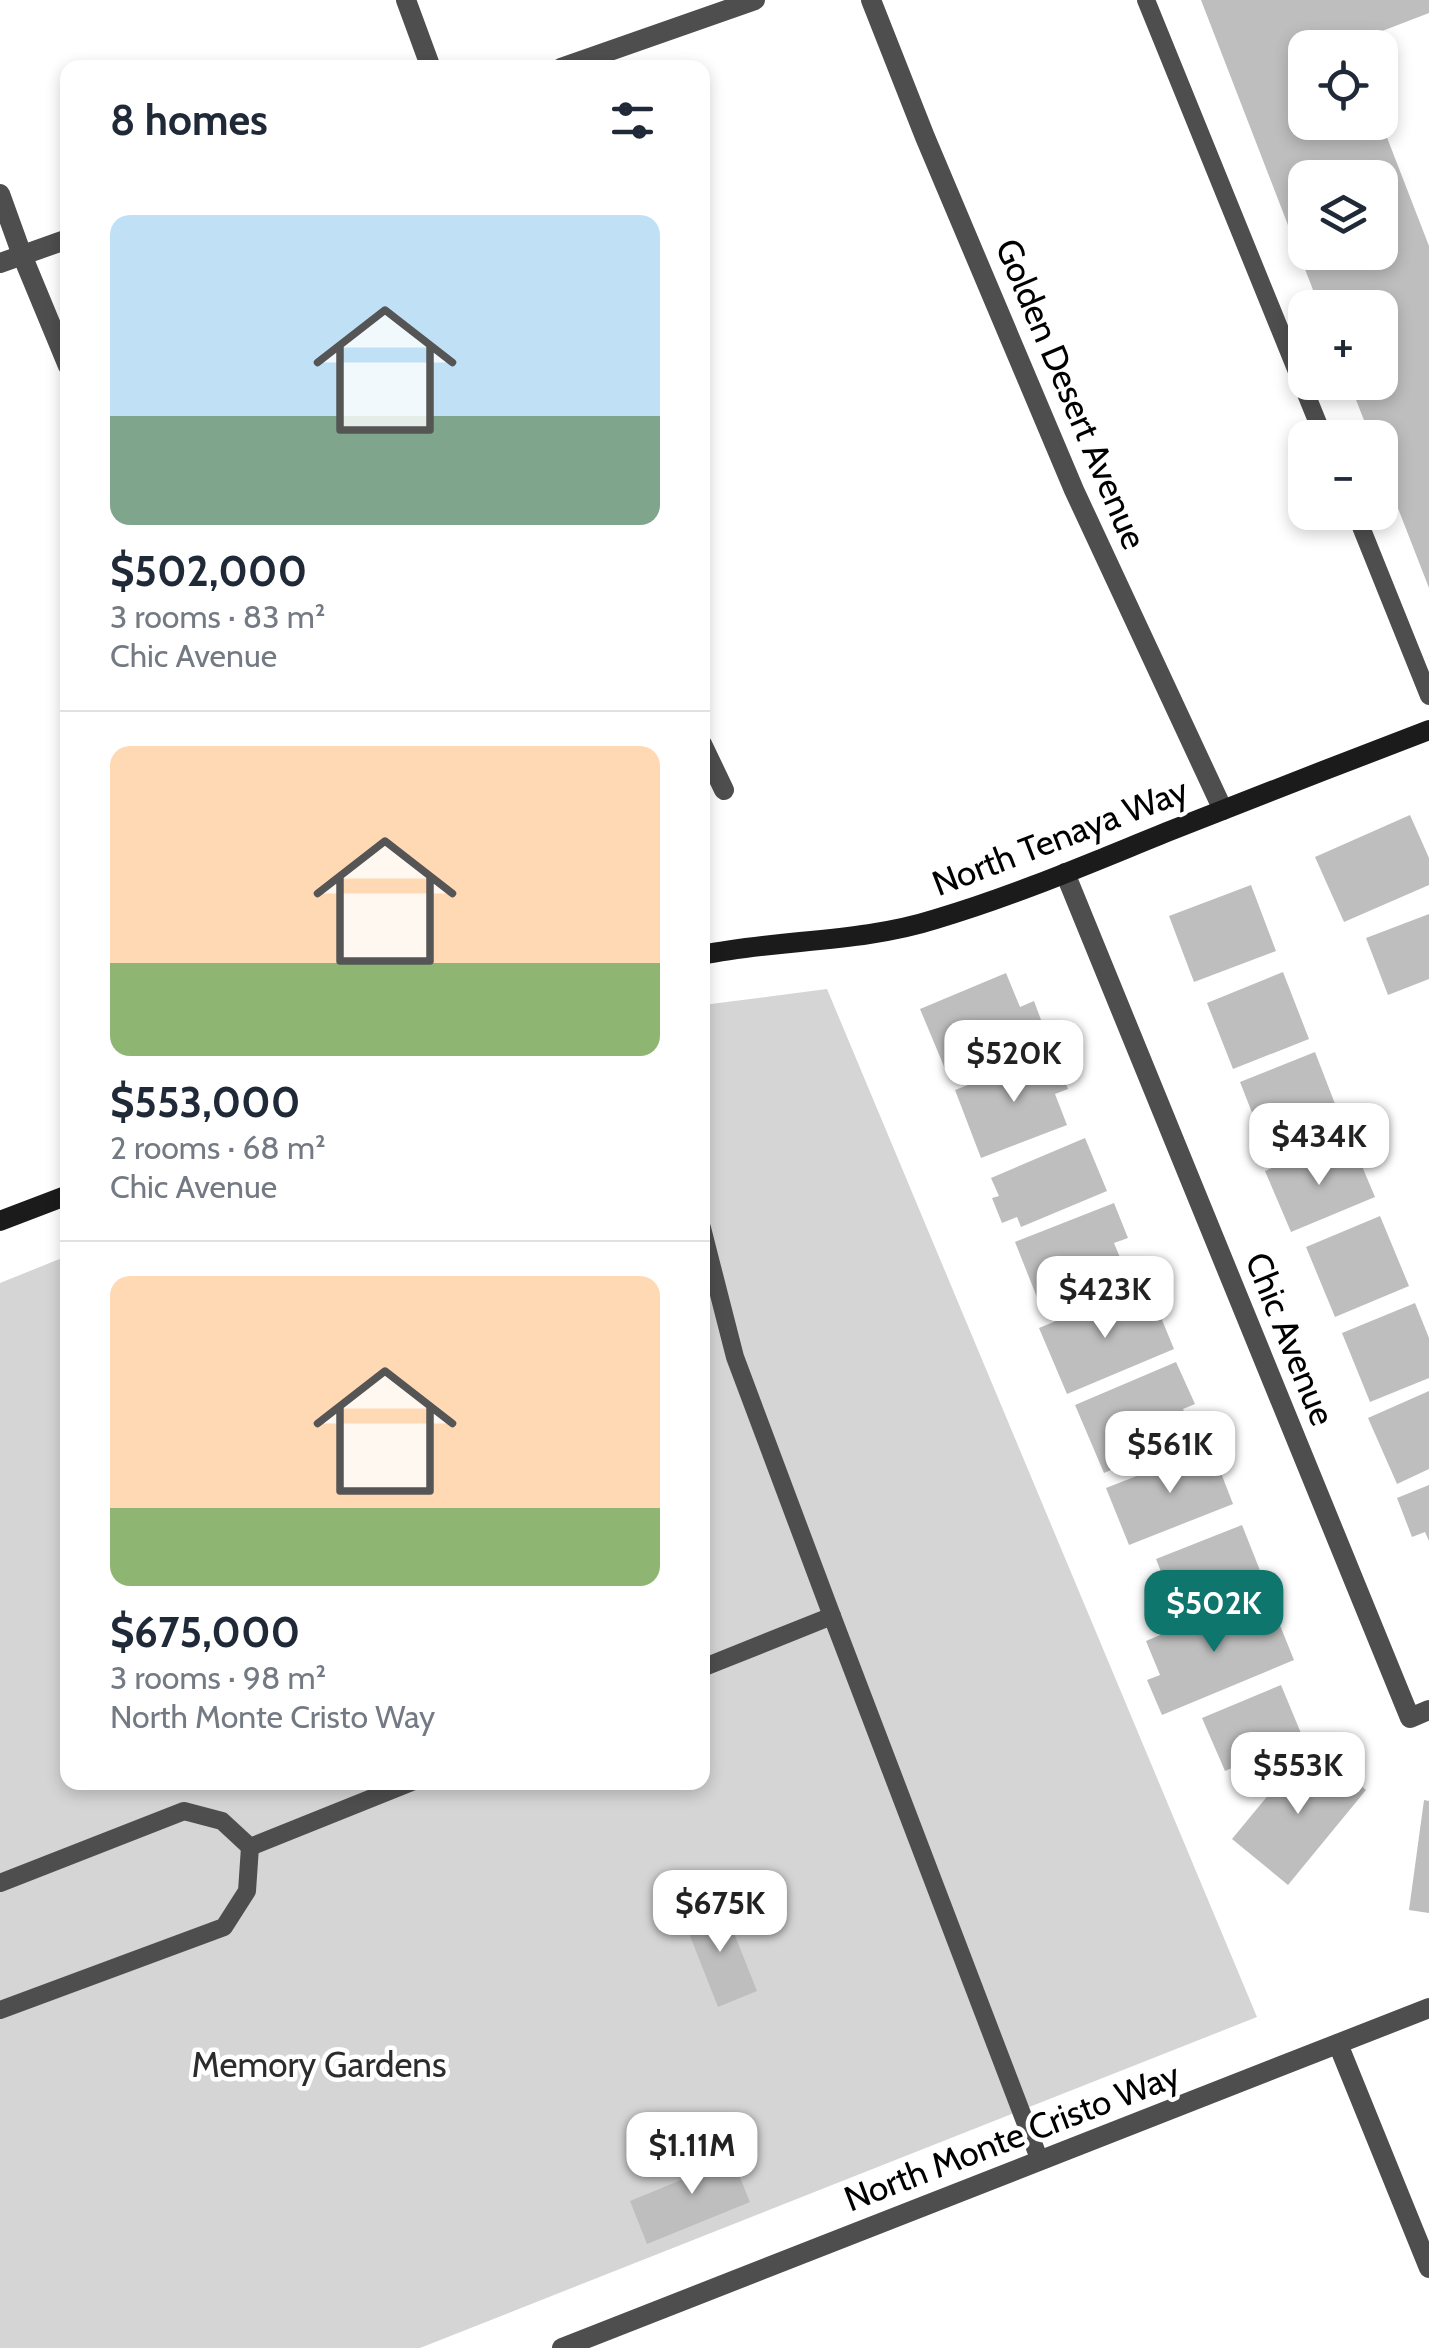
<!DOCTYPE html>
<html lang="en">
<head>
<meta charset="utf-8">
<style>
  :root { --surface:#fff; --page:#f6f6f7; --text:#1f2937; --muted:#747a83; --line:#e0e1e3; --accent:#0f766e }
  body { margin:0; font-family:Cabin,sans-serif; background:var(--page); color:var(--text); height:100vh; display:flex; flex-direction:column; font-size:38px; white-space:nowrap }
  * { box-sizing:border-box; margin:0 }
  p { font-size:32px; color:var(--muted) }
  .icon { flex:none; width:55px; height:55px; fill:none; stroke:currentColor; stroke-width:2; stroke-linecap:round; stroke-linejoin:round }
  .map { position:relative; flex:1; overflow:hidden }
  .drawer { position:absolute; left:60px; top:60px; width:650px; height:1730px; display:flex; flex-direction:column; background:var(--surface); border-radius:20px; box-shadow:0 5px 15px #0003 }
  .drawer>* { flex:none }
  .fabs { position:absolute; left:1288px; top:30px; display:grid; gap:20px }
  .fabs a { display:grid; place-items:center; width:110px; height:110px; border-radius:20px; background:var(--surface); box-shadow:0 5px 15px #0003; font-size:50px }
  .price { position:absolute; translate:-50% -85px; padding:0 22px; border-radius:20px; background:#fff; color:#222; font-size:32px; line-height:65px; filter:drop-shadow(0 2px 5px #0008) }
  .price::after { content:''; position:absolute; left:50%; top:60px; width:30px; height:22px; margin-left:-15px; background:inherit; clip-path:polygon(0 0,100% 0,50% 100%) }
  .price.selected { background:var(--accent); color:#fff }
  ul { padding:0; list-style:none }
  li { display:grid; align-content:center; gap:20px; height:530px; padding:0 50px }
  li+li { border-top:2px solid var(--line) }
  li span { display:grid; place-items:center; height:310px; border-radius:20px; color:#555 }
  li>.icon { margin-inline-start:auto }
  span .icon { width:180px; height:180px; fill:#fffc; stroke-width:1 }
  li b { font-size:42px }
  h2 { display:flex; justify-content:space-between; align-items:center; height:120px; padding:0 50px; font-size:42px }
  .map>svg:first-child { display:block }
</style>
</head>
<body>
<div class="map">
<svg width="1429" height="2348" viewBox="0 0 1429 2348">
  <rect width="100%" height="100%" fill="#fff"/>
  <polygon fill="#d5d5d5" points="827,989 1257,2017 420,2348 0,2348 0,1283 67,1256 68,1782 702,1782 703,1005"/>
  <g fill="#bebebe" fill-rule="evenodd">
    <path d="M1201,0H1429V13L1351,43L1352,48H1305V122H1381L1429,246V588L1380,462V438H1371L1349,382H1380V308H1320ZM1305,178H1380V252H1305Z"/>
    <polygon points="1410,815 1429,858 1429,885 1344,922 1315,857"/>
    <polygon points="1251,885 1276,951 1194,982 1169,916"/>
    <polygon points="1429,914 1429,979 1388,995 1366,938"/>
    <polygon points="1283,972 1309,1039 1233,1069 1207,1003"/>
    <polygon points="1006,973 1020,1007 1034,1001 1047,1036 948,1076 920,1009"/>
    <polygon points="1054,1052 1068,1089 1055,1094 1067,1125 981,1158 955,1090"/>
    <polygon points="1315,1052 1342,1122 1267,1151 1240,1082"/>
    <polygon points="1085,1138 1107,1191 1021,1227 1017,1217 1002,1223 992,1198 999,1196 991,1178"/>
    <polygon points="1354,1147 1375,1197 1291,1232 1265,1171 1302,1155 1307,1167"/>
    <polygon points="1114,1203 1128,1238 1114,1243 1128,1277 1042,1310 1015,1242"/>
    <polygon points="1380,1216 1409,1286 1335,1317 1306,1247"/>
    <polygon points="1128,1291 1137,1310 1155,1303 1174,1349 1067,1394 1039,1328"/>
    <polygon points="1415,1303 1429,1338 1429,1378 1370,1402 1342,1333"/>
    <polygon points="1176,1362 1195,1404 1183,1409 1193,1434 1104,1473 1075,1405"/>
    <polygon points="1429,1391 1429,1469 1397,1484 1368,1418"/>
    <polygon points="1211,1447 1233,1504 1129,1545 1106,1488"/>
    <polygon points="1429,1485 1429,1541 1425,1532 1412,1537 1397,1498"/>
    <polygon points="1242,1525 1263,1578 1177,1612 1156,1559"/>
    <polygon points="1250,1597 1264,1630 1279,1623 1294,1660 1162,1715 1147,1680 1160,1675 1146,1641"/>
    <polygon points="1281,1685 1303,1738 1225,1771 1202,1718"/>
    <polygon points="1328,1758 1366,1790 1288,1885 1232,1839 1297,1760 1314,1774"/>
    <polygon points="1424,1800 1429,1801 1429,1913 1409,1910"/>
    <polygon points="722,1903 757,1991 718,2007 683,1918"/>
    <polygon points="727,2146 750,2202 647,2244 630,2201 686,2178 681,2165"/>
  </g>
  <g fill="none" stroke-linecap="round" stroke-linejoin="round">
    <g stroke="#4e4e4e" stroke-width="18">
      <polyline points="1146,0 1324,438"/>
      <polyline points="1355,512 1429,696"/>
      <polyline points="702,1228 735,1357 832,1616"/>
      <polyline points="702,1668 832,1616 1040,2161"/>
      <polyline points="250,1847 412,1782"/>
      <polyline points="0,1883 184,1811 222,1821 250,1847"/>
      <polyline points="0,2010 224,1927 247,1891 250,1847"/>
    </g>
    <g stroke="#4e4e4e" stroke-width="20">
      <polyline points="406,0 431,68"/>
      <polyline points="871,0 925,137 1074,490 1223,810"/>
      <polyline points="561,68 755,0"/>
      <polyline points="0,194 22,255 68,366"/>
      <polyline points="0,263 68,239"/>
      <polyline points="702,744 724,790"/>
      <polyline points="1065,873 1410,1718 1429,1710"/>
      <polyline points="1338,2044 1429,2268"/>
      <polyline points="562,2348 1429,2008"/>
    </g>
    <g stroke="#1b1b1b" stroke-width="20">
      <path d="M702,955C780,939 861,943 936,919C1017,895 1095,861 1172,830C1258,796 1343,763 1429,730"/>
      <polyline points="0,1221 68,1195"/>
    </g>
  </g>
  <g text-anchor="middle" stroke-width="9" stroke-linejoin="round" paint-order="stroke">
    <g font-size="35" fill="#000" stroke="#fff">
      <text transform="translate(1071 394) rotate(67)" y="12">Golden Desert Avenue</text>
      <text transform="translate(1060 837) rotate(-21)" y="12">North Tenaya Way</text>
      <text transform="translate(1290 1339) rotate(68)" y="12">Chic Avenue</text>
      <text transform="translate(1012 2137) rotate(-21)" y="12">North Monte Cristo Way</text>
    </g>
    <g font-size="35" fill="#2c2c2c" stroke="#fff">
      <text x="319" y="2077">Memory Gardens</text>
    </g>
  </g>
</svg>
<div class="fabs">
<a><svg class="icon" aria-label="locate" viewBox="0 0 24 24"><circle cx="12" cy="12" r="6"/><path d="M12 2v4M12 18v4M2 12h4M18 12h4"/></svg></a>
<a><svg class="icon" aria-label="layers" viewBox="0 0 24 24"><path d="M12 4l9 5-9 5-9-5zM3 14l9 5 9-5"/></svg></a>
<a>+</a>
<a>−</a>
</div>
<b class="price" style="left:1014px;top:1105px">$520K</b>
<b class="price" style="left:1319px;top:1188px">$434K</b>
<b class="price" style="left:1105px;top:1341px">$423K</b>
<b class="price" style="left:1170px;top:1496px">$561K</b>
<b class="price selected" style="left:1214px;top:1655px">$502K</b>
<b class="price" style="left:1298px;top:1817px">$553K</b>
<b class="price" style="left:720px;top:1955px">$675K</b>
<b class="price" style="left:692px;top:2197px">$1.11M</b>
<section class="drawer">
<h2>8 homes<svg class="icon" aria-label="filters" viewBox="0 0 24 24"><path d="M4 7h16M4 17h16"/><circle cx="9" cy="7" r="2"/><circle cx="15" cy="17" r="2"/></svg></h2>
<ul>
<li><span style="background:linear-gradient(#bfe0f5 65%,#7fa58c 0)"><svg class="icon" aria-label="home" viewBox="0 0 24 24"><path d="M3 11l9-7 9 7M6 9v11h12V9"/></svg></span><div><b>$502,000</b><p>3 rooms · 83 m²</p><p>Chic Avenue</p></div></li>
<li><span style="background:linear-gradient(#ffd9b3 70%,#8fb573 0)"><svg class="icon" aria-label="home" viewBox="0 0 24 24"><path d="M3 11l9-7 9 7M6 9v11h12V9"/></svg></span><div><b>$553,000</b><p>2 rooms · 68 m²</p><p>Chic Avenue</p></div></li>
<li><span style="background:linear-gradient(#ffd9b3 75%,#8fb573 0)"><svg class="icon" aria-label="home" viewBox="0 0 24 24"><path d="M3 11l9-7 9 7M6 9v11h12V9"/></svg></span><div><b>$675,000</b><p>3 rooms · 98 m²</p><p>North Monte Cristo Way</p></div></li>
</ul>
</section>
</div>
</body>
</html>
